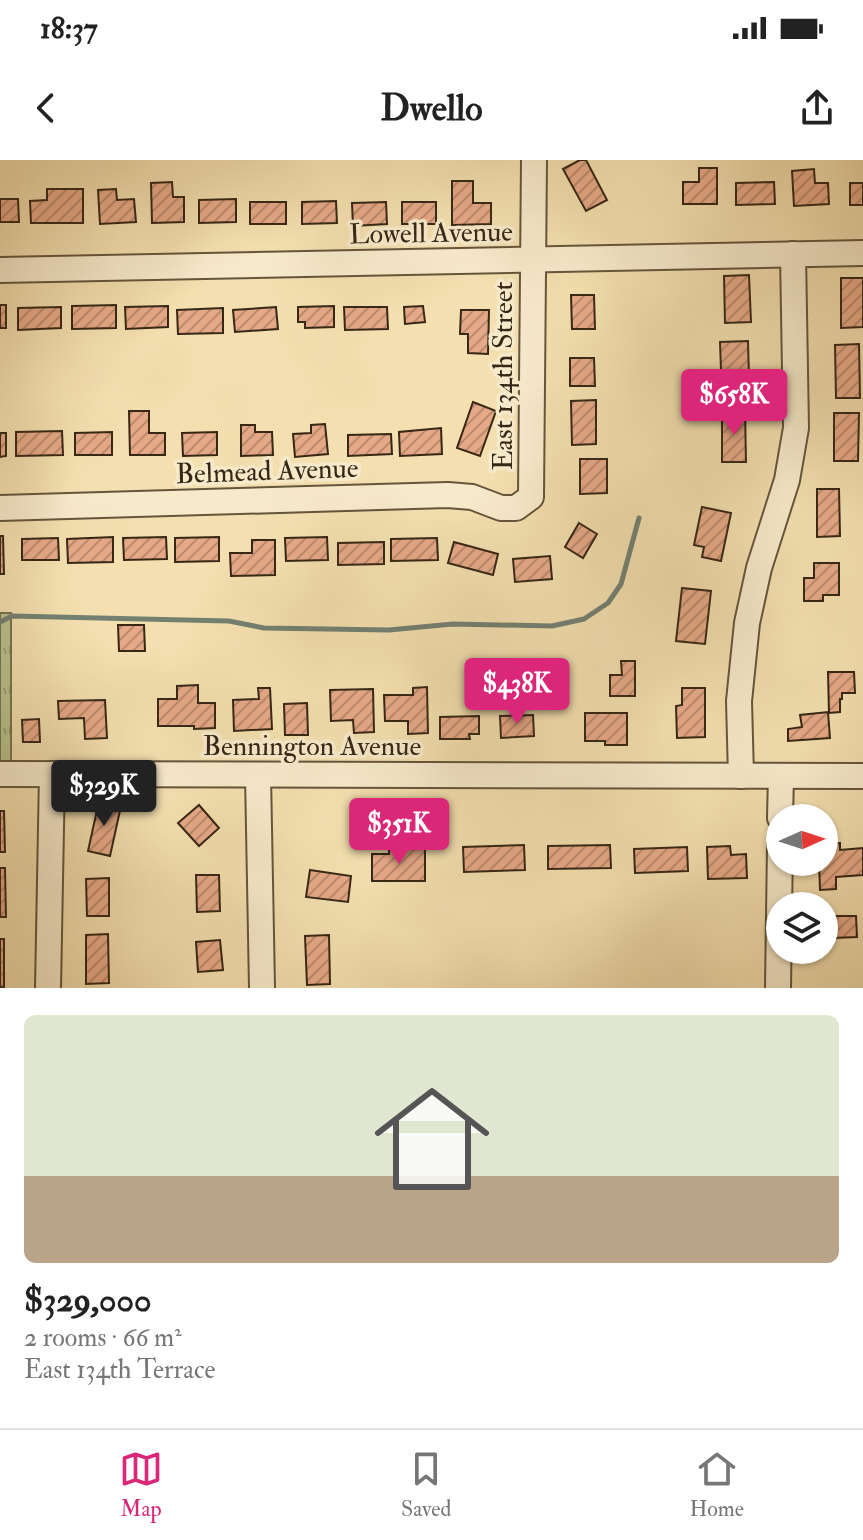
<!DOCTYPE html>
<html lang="en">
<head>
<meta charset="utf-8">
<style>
  :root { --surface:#fff; --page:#f6f6f6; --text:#222; --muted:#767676; --line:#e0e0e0; --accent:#db2777 }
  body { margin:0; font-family:"IM FELL Double Pica",serif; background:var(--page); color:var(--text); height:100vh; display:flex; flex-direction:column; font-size:30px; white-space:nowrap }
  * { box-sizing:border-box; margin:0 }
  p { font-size:26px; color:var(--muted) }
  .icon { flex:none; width:44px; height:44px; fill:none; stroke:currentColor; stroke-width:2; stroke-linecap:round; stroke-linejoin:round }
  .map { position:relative; height:828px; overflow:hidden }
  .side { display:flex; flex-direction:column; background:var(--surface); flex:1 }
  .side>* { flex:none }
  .needle { width:52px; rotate:87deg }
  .buttons { position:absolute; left:766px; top:644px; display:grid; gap:16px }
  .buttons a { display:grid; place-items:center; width:72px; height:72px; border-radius:50%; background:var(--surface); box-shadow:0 2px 6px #0004; font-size:40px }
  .price { position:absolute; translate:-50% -68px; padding:0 18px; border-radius:8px; background:var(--accent); color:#fff; font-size:26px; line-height:52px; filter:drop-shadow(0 2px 4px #0008) }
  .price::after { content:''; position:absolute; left:50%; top:48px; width:24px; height:18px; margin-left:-12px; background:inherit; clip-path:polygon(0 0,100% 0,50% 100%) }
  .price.current { background:#222; color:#fff }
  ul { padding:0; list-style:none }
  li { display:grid; align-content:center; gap:16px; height:424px; padding:0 24px }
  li+li { border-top:2px solid var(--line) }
  li span { display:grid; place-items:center; height:248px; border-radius:12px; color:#555 }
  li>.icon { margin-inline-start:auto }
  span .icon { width:144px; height:144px; fill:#fffc; stroke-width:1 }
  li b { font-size:34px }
  .status { display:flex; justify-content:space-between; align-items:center; height:56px; padding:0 40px; background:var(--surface); direction:ltr }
  .status svg { height:22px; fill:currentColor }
  header { display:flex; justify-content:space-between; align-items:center; height:104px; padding:0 24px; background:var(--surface); font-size:36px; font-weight:700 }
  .menu { display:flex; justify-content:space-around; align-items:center; height:112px; border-top:2px solid var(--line); background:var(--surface); font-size:22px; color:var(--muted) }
  .menu a { display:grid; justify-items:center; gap:4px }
  .menu .current { color:var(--accent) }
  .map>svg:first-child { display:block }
</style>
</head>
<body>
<div class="status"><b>18:37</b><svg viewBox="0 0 49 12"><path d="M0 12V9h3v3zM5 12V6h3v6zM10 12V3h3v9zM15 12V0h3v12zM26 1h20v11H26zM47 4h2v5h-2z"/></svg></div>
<header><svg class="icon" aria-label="back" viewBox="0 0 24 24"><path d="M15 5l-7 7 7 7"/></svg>Dwello<svg class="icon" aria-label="share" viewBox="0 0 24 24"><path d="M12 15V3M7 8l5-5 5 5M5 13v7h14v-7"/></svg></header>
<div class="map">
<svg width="863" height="828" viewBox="0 0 863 828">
  <defs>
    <pattern id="park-tufts" width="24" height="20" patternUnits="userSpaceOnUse" patternTransform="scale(2)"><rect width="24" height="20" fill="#b7c28d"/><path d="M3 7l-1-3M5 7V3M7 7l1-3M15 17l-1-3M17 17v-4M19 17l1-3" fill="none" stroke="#969e72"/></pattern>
    <pattern id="building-hatch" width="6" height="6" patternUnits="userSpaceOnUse" patternTransform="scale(2)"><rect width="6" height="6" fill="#e6a987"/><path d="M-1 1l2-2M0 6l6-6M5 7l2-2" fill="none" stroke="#bb8a6d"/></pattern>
  </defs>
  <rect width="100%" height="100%" fill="#f3dfaf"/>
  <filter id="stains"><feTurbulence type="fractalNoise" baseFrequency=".0025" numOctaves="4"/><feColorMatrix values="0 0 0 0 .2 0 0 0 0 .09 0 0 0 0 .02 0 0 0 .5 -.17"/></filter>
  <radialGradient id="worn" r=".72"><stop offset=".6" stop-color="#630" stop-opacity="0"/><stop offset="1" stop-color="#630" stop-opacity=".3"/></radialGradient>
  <rect fill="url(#park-tufts)" stroke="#767452" stroke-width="2" x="0" y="453" width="11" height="151"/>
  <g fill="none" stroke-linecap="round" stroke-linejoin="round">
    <polyline stroke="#738071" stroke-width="5" points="0,462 12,456 229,461 264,468 389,470 453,464 552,466 584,459 608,443 621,424 639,358"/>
  </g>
  <g fill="url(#building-hatch)" stroke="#362716" stroke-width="2">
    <polygon points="580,0 586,0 607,40 586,51 563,9"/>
    <polygon points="699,8 717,8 717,44 683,44 683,22 699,22"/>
    <polygon points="814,9 815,23 828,23 829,44 794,46 792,11"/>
    <polygon points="452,21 473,21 473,43 491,43 491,64 452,65"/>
    <polygon points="172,22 173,37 184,37 184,62 152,63 151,23"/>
    <polygon points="774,22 775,44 736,45 736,23"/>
    <rect x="850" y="23" width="13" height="22"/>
    <polygon points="47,29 83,29 83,63 31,63 30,41 47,40"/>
    <polygon points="116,29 117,40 134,39 136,62 100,64 98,30"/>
    <polygon points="0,39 18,39 19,62 0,62"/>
    <polygon points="236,39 236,62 199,63 199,40"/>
    <polygon points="336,41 337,63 302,64 302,42"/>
    <rect x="250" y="42" width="36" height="22"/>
    <polygon points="386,42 387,64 353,66 352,43"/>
    <rect x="402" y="42" width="34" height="22"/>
    <polygon points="749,115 751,162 725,163 724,116"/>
    <polygon points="841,118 863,118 863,167 841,168"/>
    <polygon points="571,135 594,135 595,169 572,169"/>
    <rect x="0" y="145" width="6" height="23"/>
    <polygon points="116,145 116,168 72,169 72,146"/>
    <polygon points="168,146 168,167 126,169 125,147"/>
    <polygon points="334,146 334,167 305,168 305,162 298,162 298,147"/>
    <polygon points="423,146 425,162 405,164 404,147"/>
    <polygon points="61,147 61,168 18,170 18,148"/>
    <polygon points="276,147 278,169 235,172 233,150"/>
    <polygon points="344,147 387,147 388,169 345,170"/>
    <polygon points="223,148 223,173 178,174 177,150"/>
    <polygon points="461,150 489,150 488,194 468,193 468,174 460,174"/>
    <polygon points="748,181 749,218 743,218 744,238 722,239 720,182"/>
    <polygon points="859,184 860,238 836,238 835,185"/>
    <polygon points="570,198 594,198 595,226 570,226"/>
    <polygon points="596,240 596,284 572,285 571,241"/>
    <polygon points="473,242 496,251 480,296 457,288"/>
    <polygon points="129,251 149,251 149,273 165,273 165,295 130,295"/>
    <polygon points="722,251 745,251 746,302 722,302"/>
    <polygon points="834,253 859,253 858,301 834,301"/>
    <polygon points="325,264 328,294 295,297 293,274 311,273 311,265"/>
    <polygon points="241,265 255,265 255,272 272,272 273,295 241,296"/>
    <polygon points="441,268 442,294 400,296 399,272"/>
    <polygon points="62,271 63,295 16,296 16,272"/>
    <polygon points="112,272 112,295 75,295 75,273"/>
    <polygon points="217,272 217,295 183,296 182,273"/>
    <polygon points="0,273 6,273 6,296 0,297"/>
    <polygon points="391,274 392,294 348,296 348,275"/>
    <polygon points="580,299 607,299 607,333 580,334"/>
    <polygon points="817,329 839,329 840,376 817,377"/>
    <polygon points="702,347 731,353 721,401 702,397 704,387 694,385"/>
    <polygon points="579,363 597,374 583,398 565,387"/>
    <polygon points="0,376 3,376 4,414 0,414"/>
    <polygon points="113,377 113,402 68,403 67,379"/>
    <polygon points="166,377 167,399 124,400 123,378"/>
    <polygon points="219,377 219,401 175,402 175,378"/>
    <polygon points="327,377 328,400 286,401 285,378"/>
    <polygon points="58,378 59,400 22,400 22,379"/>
    <polygon points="437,378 438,400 391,401 391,379"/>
    <polygon points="252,380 275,380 275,415 231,416 230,393 252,393"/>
    <polygon points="384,382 384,404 338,405 338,383"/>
    <polygon points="454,382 498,394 493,415 448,403"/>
    <polygon points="550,396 552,419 515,422 513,399"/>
    <polygon points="814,403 839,403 839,435 823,435 823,441 804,441 804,418 814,418"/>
    <polygon points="682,428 711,431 705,484 676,481"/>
    <polygon points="118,465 144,465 145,491 119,491"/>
    <polygon points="621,501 635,501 635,536 610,536 610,515 622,515"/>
    <polygon points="828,512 854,512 855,533 842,533 842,539 840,539 840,552 829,553"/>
    <polygon points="198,525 198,543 215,543 215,568 194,569 194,566 158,566 158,539 177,539 177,526"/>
    <polygon points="427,527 428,573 408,574 408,561 385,561 384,535 413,535 413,528"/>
    <polygon points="258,528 270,528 272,569 234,571 233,540 259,539"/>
    <polygon points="682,528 705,528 705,577 677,578 676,546 682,545"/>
    <polygon points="373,529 374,572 354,573 353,560 331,561 330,530"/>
    <polygon points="105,540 107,578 85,579 84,558 59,559 58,541"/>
    <polygon points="307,543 308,575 285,575 284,544"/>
    <polygon points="828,552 830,578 788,581 788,569 802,567 800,555"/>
    <polygon points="585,553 627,553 627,585 605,585 605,581 585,581"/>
    <polygon points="533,555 534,576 501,578 500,556"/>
    <polygon points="479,556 479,574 469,574 470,579 440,579 440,557"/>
    <polygon points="39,559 40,582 23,582 22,560"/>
    <polygon points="99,641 121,646 110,696 88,691"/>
    <polygon points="199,645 219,668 199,686 178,663"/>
    <polygon points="0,651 4,651 5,692 0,692"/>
    <polygon points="840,683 840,690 863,688 863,715 836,717 836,729 820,730 819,702 824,702 824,684"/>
    <polygon points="524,685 525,710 464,712 463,687"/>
    <polygon points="610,685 611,708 548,709 548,686"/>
    <polygon points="730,686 731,695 746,694 747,718 708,719 707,687"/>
    <polygon points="687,687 688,711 635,713 634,689"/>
    <polygon points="389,689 425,689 425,721 372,721 372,694 389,694"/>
    <polygon points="0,708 5,708 6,757 0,757"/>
    <polygon points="310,710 351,716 348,742 306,737"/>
    <polygon points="196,715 219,715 220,751 197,752"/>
    <polygon points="109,718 109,756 87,756 86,719"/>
    <polygon points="833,756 856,756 857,777 833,778"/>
    <polygon points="108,774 109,823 86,824 86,775"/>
    <polygon points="329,775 330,824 307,825 305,776"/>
    <rect x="0" y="779" width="4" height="48"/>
    <polygon points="220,780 223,810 198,812 196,782"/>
  </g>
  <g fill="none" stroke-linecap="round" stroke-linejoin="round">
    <defs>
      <g id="minor">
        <polyline points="0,110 863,93"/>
        <polyline points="0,348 448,335 472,337 501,348 516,348 531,337 534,0"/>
        <polyline points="0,614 863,616"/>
        <polyline points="258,615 262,828"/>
        <polyline points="741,616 739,541 747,463 759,408 787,320 796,268 793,94"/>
        <polyline points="780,658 781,616"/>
        <polyline points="48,828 52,614"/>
        <polyline points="778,828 780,685"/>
      </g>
    </defs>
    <use href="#minor" stroke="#65553c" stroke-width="28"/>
    <use href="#minor" stroke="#f7eacb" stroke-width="24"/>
  </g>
  <g text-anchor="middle" stroke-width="7" stroke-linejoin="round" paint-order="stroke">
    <g font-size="28" fill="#362716" stroke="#f7eacb">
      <text transform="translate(431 72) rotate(-1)" y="10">Lowell Avenue</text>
      <text transform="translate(502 216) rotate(-90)" y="10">East 134th Street</text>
      <text transform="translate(267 310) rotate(-2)" y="10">Belmead Avenue</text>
      <text x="312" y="595">Bennington Avenue</text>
    </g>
  </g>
  <rect width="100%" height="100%" filter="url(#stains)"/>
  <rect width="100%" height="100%" fill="url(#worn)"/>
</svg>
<div class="buttons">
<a><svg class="needle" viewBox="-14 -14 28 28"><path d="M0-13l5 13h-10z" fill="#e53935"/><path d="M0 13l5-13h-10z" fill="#767676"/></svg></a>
<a><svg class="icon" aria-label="layers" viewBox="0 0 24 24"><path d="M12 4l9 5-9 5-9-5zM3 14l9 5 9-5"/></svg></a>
</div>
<b class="price" style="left:734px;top:277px">$658K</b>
<b class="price" style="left:517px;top:566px">$438K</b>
<b class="price current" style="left:104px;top:668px">$329K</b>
<b class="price" style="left:399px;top:706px">$351K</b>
</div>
<section class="side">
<ul>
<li><span style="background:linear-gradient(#dfe7d0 65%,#b9a48a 0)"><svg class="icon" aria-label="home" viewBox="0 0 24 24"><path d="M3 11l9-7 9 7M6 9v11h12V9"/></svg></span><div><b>$329,000</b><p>2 rooms · 66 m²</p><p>East 134th Terrace</p></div></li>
</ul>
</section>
<nav class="menu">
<a class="current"><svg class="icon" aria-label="map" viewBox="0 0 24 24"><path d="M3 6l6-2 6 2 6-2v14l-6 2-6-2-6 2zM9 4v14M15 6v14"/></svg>Map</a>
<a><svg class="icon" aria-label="saved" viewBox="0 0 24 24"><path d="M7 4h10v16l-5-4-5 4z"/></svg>Saved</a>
<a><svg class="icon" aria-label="home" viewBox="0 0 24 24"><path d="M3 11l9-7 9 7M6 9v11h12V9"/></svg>Home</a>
</nav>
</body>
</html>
